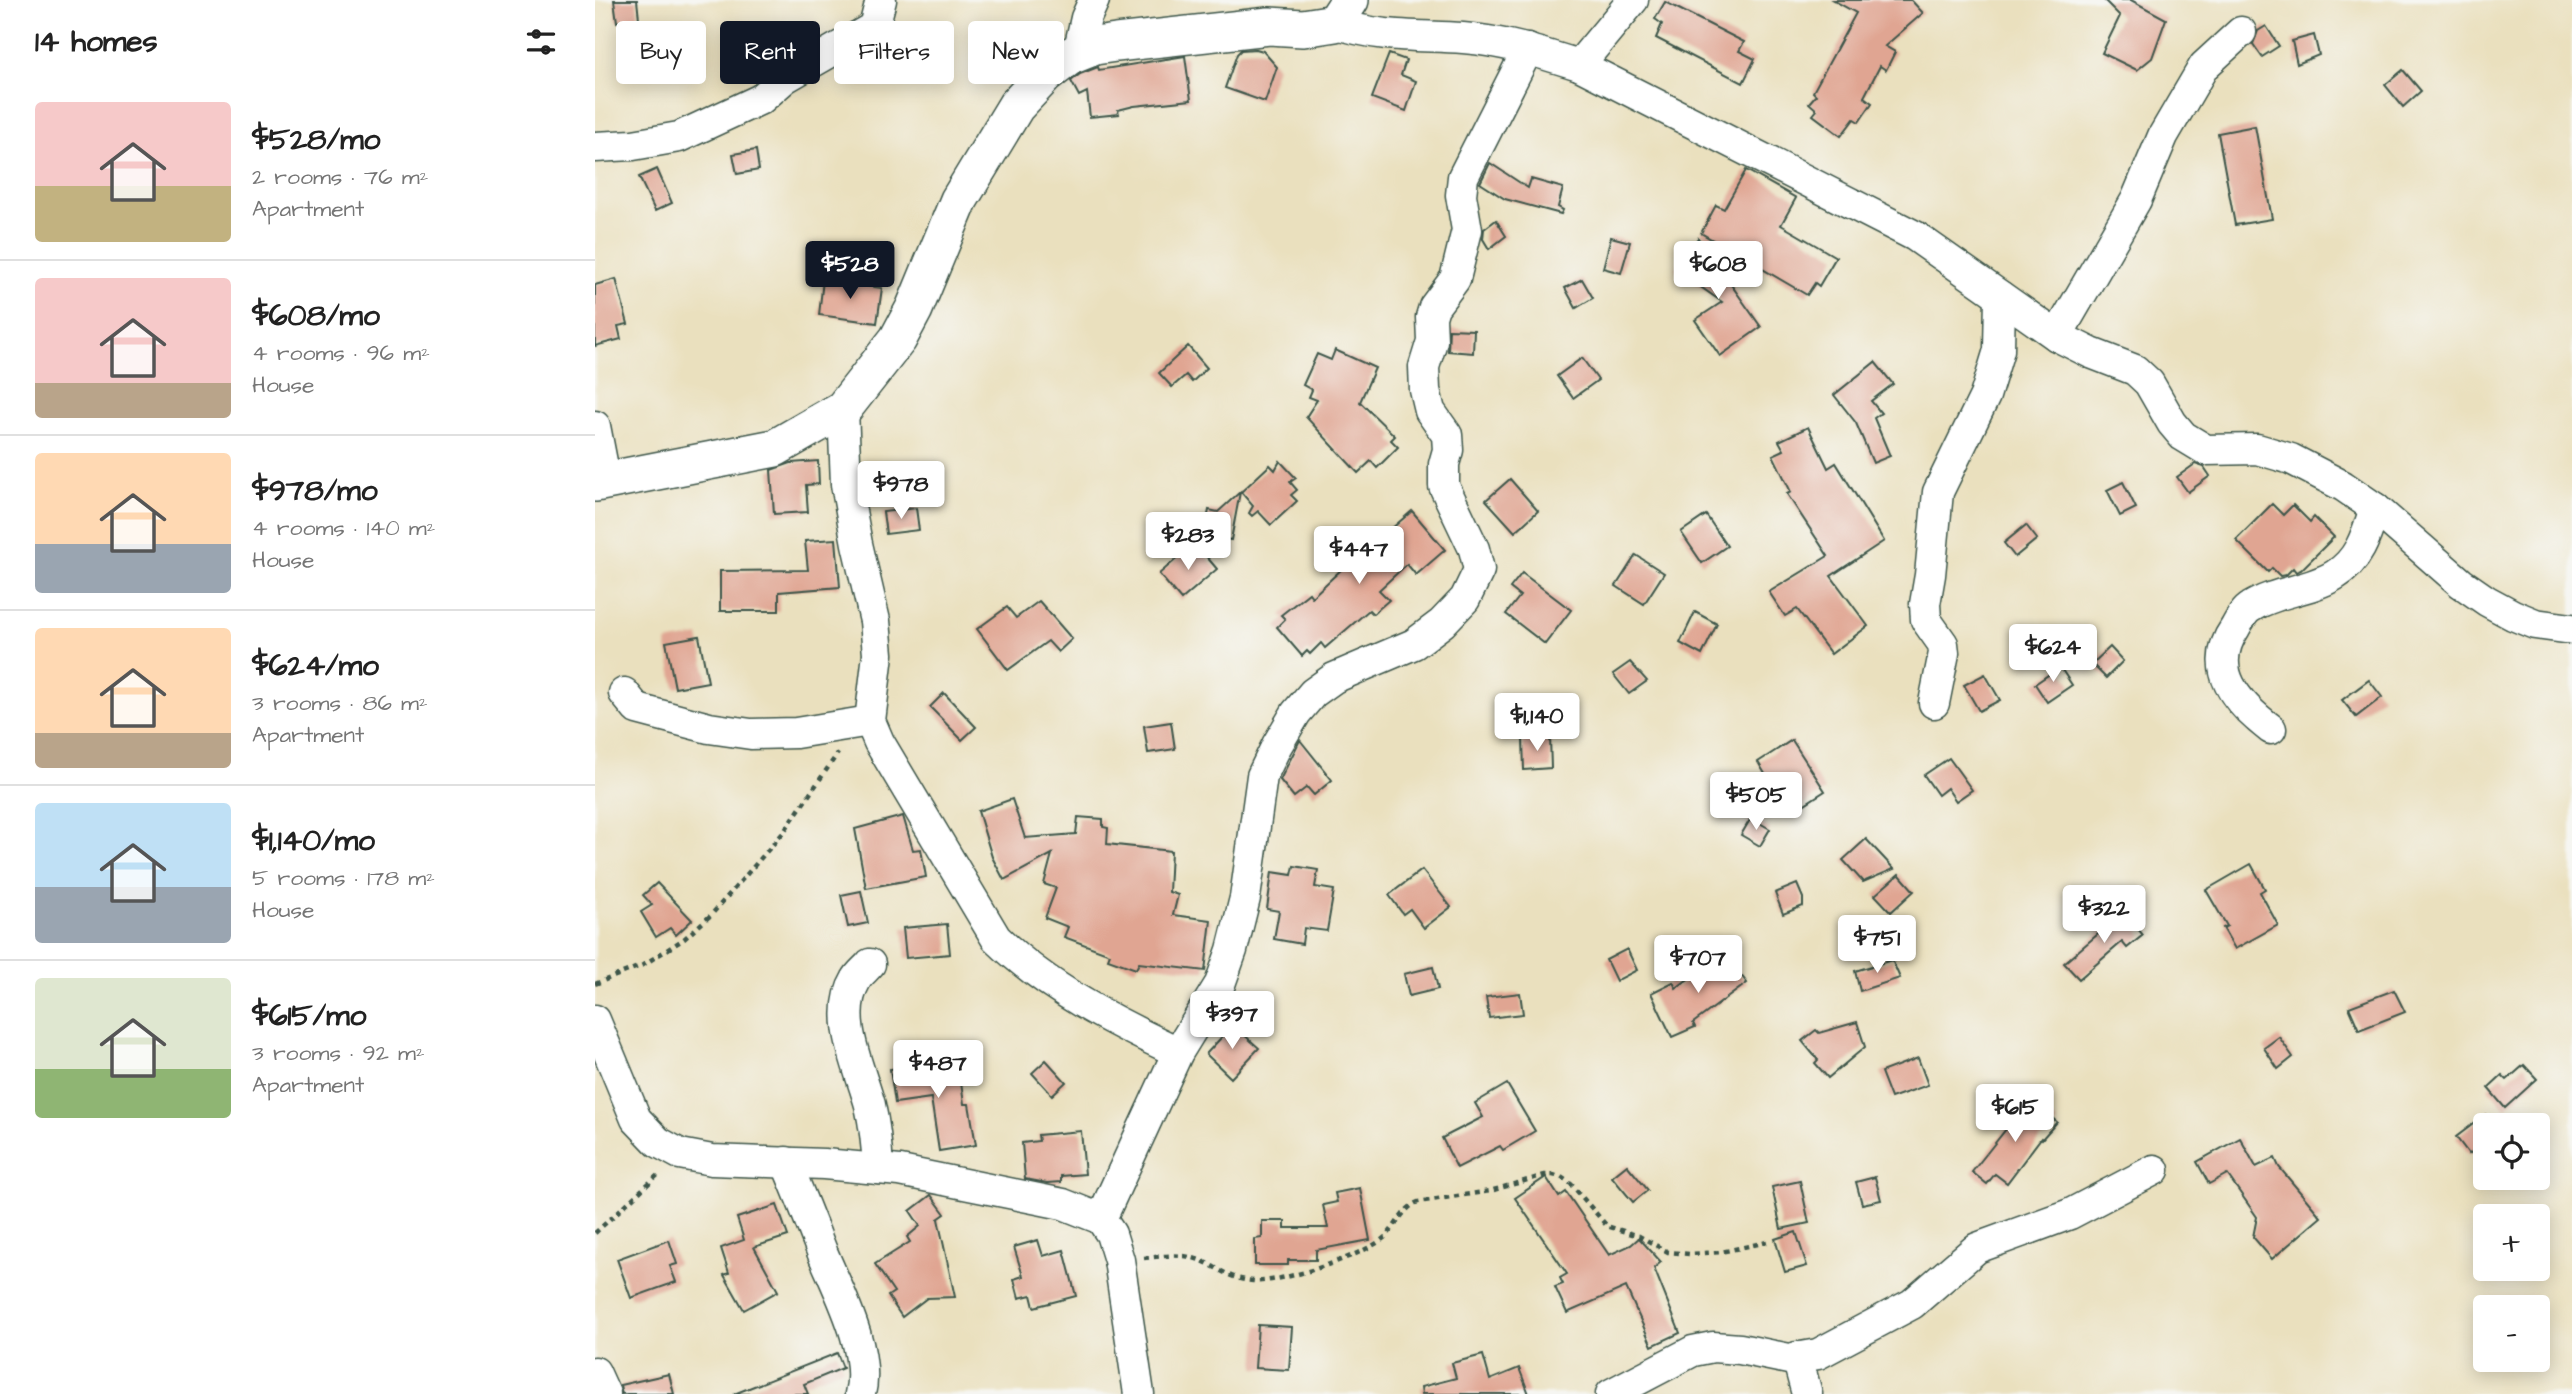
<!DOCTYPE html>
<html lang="en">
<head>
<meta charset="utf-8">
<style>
  :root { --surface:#fff; --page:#f6f6f6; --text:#222; --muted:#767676; --line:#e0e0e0; --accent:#111827 }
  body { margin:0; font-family:"Architects Daughter",sans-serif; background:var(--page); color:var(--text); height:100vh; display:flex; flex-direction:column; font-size:26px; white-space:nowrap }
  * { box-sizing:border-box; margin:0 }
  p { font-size:23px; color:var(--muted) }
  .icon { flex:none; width:38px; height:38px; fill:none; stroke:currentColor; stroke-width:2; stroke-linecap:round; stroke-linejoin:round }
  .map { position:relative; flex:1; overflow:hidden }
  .side { display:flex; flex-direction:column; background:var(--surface); width:595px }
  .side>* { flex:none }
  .banner { position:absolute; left:21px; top:21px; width:665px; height:63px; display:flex; gap:14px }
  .buttons { position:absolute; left:1878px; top:1113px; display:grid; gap:14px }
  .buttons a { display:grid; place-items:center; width:77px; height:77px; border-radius:7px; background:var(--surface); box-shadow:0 4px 18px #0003; font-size:35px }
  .price { position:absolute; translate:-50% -60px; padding:0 16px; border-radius:7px; background:#fff; color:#222; font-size:23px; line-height:46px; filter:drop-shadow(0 2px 4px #0008) }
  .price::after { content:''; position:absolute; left:50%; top:42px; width:21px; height:16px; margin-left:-10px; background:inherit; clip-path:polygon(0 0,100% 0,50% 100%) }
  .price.on { background:var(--accent); color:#fff }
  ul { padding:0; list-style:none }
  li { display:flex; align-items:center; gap:21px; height:175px; padding:0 35px }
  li+li { border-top:2px solid var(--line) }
  li span { display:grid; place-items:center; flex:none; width:196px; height:140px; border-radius:7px; color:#555 }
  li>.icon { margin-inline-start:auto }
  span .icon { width:84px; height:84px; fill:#fffc; stroke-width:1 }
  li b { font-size:30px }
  h2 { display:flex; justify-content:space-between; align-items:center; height:84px; padding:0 35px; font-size:30px }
  .tag { padding:0 24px; border-radius:7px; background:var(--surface); box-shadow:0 4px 18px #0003; font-size:24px; line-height:63px }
  .tag.on { background:var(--accent); color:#fff }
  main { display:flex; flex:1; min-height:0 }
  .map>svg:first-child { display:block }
</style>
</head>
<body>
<main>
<section class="side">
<h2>14 homes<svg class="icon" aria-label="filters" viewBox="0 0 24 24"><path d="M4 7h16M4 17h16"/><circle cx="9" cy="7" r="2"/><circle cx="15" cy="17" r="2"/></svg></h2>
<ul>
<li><span style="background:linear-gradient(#f6c9c9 60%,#c2b280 0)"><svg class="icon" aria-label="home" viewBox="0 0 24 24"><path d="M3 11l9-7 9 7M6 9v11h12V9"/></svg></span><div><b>$528/mo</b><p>2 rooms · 76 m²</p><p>Apartment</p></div></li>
<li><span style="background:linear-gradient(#f6c9c9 75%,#b9a48a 0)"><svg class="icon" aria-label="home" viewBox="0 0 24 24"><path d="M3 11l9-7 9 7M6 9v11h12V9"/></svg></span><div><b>$608/mo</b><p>4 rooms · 96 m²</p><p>House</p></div></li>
<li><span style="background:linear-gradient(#ffd9b3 65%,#9aa5b1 0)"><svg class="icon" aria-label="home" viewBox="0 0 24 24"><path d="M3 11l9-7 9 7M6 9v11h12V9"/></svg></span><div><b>$978/mo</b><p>4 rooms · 140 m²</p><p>House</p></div></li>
<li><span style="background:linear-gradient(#ffd9b3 75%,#b9a48a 0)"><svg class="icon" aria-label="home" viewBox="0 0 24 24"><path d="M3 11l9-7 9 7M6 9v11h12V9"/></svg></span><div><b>$624/mo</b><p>3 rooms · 86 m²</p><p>Apartment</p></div></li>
<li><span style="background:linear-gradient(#bfe0f5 60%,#9aa5b1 0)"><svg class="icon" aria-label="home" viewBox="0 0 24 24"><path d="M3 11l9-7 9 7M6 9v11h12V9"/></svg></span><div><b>$1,140/mo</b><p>5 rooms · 178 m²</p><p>House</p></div></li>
<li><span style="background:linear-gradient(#dfe7d0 65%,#8fb573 0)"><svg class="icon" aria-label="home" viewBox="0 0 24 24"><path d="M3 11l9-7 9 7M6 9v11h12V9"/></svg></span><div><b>$615/mo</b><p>3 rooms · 92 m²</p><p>Apartment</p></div></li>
</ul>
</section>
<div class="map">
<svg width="1977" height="1394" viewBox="0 0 1977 1394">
  <rect width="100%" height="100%" fill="#f6f6f2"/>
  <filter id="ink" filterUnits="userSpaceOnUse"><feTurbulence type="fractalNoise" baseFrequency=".0143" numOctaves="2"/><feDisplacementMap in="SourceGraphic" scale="14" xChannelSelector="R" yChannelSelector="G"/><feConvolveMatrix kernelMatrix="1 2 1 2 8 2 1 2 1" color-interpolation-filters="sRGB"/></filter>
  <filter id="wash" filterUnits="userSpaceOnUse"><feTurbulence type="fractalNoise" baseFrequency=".00686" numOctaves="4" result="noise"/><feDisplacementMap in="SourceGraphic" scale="28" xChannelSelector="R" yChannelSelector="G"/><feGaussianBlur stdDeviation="1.57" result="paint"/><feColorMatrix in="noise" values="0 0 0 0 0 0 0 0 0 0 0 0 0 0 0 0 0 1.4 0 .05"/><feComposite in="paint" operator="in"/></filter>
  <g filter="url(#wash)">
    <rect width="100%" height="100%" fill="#eae0be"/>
    <g id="blocks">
      <g fill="#e0a592">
        <polygon points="19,0 42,0 44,19 22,22"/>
        <polygon points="1238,0 1316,0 1328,13 1290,46 1300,52 1291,70 1285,66 1269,97 1277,103 1264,122 1259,119 1246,136 1218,115 1222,110 1214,103 1221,95 1218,92 1261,13"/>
        <polygon points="1509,0 1536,0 1571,19 1557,58 1542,70 1507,53 1525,16"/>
        <polygon points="1070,2 1149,42 1144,51 1160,59 1148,83 1061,38 1067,24 1060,19"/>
        <polygon points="1671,26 1684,46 1667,57 1658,44 1663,31"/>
        <polygon points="1719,35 1724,55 1702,64 1697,41"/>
        <polygon points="661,49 668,51 682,67 670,102 630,88 642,54 646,50"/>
        <polygon points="794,54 811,60 806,75 821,81 811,111 777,98"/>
        <polygon points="590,56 596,100 539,106 523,110 524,114 495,117 492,92 484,96 476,81 485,74 503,67 504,70"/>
        <polygon points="1808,70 1826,91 1808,107 1790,85"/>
        <polygon points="1660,126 1677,219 1640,225 1623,133"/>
        <polygon points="161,150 164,170 142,174 138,154"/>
        <polygon points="895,163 933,188 936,179 968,188 963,207 968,210 966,214 910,199 885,183"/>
        <polygon points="62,169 77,203 60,211 44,177"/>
        <polygon points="1151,170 1201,198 1186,225 1241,257 1224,286 1220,283 1212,295 1106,233 1121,205 1129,209"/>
        <polygon points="901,220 911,236 894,249 888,239 889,229"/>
        <polygon points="1016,237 1035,242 1026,273 1008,268"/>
        <polygon points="1103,238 1166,327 1125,356 1100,320 1127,302 1080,269"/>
        <polygon points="21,279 33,324 23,326 26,339 0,346 0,285"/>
        <polygon points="987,279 998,298 981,308 970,288"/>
        <polygon points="228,280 287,288 282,323 224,315"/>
        <polygon points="854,329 879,330 878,353 853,351"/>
        <polygon points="593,346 612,368 597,382 591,375 577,387 564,373"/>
        <polygon points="740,350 780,368 765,402 800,436 796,440 803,447 782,468 776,461 763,473 711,417 722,400 714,397 717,390 708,385 722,354 736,360"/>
        <polygon points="987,358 1003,380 978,398 962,376"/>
        <polygon points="1280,362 1298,384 1276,401 1286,413 1279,418 1295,456 1278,463 1261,423 1239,395"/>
        <polygon points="1213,427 1233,468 1241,463 1289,541 1236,576 1273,626 1236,654 1202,609 1190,616 1174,592 1233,556 1192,494 1196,492 1178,455 1189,450 1184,441"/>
        <polygon points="223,461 224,484 211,485 213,512 179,514 176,470 196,463"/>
        <polygon points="685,461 701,478 695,482 702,490 696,495 702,501 676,525 663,511 657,516 654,513 658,506 646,492 675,465 680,470"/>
        <polygon points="1600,464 1609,467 1615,476 1593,492 1582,477"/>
        <polygon points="915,479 943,511 920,532 891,500"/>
        <polygon points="1528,482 1541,508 1525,516 1512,490"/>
        <polygon points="645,492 636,540 609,535 614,510 623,512"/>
        <polygon points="1677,504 1688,515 1698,505 1715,522 1719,517 1739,537 1706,570 1701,572 1698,568 1691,575 1685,576 1677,568 1673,572 1641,540"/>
        <polygon points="321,508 324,530 291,534 288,512"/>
        <polygon points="817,511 850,550 821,575 812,564 784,590 794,600 778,614 774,610 730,648 726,643 715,654 712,651 707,656 682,627 690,619 686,615 714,593 717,597 764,553 766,555"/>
        <polygon points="1111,515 1132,546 1107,563 1086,532"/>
        <polygon points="1431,525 1442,539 1420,557 1409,543"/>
        <polygon points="241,539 245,587 184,592 184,611 125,611 125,571 213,570 210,541"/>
        <polygon points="600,543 622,569 586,600 564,574"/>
        <polygon points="1041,555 1069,573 1049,604 1021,586"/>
        <polygon points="927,573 976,610 950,644 911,614 925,596 915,588"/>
        <polygon points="444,601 477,639 463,652 453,641 413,670 382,629 412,607 421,618"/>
        <polygon points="1100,612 1122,624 1107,655 1085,643"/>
        <polygon points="104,636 113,682 80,688 71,642"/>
        <polygon points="1515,647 1528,661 1511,678 1497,664"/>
        <polygon points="1035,662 1052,681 1034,694 1018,674"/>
        <polygon points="1465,667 1477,685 1452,702 1440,684"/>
        <polygon points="1390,674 1405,700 1384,711 1369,685"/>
        <polygon points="1774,680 1787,697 1761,717 1747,700"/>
        <polygon points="349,693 381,727 367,740 335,707"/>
        <polygon points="576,722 580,749 553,753 549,726"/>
        <polygon points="955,737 956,768 929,770 928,738"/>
        <polygon points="705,740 737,780 719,795 712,787 699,797 685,780"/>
        <polygon points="1197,740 1230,791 1205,807 1196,792 1192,799 1173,779 1163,762"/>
        <polygon points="1354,758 1377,790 1361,801 1352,788 1343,795 1329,775"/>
        <polygon points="417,799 430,838 481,834 483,817 508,819 508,827 513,828 512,844 576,851 574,892 583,895 578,915 616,920 610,971 544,963 541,969 513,959 515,954 469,937 473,927 450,918 461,888 449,884 457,854 409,880 397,857 383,811"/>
        <polygon points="308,816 318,850 326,849 331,877 271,888 260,829"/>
        <polygon points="1156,818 1175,829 1165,846 1146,835"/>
        <polygon points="1271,839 1299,869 1268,882 1248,860"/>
        <polygon points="1656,864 1670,889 1665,892 1683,925 1640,949 1628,928 1632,926 1611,890"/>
        <polygon points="699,866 723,870 720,887 739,890 732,931 709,928 707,944 679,939 684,911 672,909 677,872 697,875"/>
        <polygon points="827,870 856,907 829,928 815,909 808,914 794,895"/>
        <polygon points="1304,874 1319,891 1296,912 1280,895"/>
        <polygon points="62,883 97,920 81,935 75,928 61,937 46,912 57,905 48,895"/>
        <polygon points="1202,884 1208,898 1208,906 1188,914 1180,893"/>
        <polygon points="266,891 273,923 253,927 246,895"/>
        <polygon points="1529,912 1548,935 1532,948 1527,942 1484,979 1469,963"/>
        <polygon points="352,924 355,954 311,958 308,928"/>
        <polygon points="1032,949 1042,970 1021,981 1011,960"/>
        <polygon points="1129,953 1152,983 1098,1023 1100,1027 1077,1037 1056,993 1078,982 1081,988"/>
        <polygon points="1297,960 1305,978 1265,991 1260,971"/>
        <polygon points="838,967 843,989 814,996 809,974"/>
        <polygon points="1799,990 1810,1012 1764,1030 1754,1007"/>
        <polygon points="925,993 928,1014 894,1018 891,997"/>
        <polygon points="1262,1022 1270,1047 1233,1078 1220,1063 1223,1060 1207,1041 1221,1030 1224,1033"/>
        <polygon points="638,1025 664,1048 636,1078 611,1054"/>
        <polygon points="1684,1037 1698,1057 1683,1069 1669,1048"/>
        <polygon points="1323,1058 1333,1085 1296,1098 1286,1072"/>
        <polygon points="363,1060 369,1104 374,1104 381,1145 344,1151 336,1098 300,1103 295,1069"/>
        <polygon points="451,1060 471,1082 457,1095 437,1073"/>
        <polygon points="1929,1065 1942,1079 1910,1108 1893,1088 1907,1075 1912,1080"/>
        <polygon points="912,1084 940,1131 908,1150 905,1146 862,1168 847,1138 888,1117 880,1103"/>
        <polygon points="1435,1099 1462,1122 1447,1139 1446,1138 1412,1183 1400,1174 1392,1184 1377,1172"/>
        <polygon points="1890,1115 1890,1142 1874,1154 1861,1137"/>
        <polygon points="486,1131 490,1174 466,1176 466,1182 452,1183 430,1179 427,1143 444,1141 443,1135"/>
        <polygon points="1645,1138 1661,1167 1680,1158 1684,1167 1726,1217 1677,1259 1658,1237 1662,1217 1632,1174 1614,1184 1602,1162"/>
        <polygon points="1032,1165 1053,1190 1038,1202 1017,1177"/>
        <polygon points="951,1177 964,1197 971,1192 1014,1255 1036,1245 1044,1238 1066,1262 1059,1268 1085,1333 1057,1346 1031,1287 972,1313 960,1287 968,1284 965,1278 972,1274 920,1198"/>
        <polygon points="1280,1177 1286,1200 1267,1204 1261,1182"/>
        <polygon points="1205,1181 1214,1223 1186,1229 1177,1187"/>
        <polygon points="765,1188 775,1240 721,1250 721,1260 693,1260 693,1265 660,1265 660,1239 667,1238 667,1221 690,1221 690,1228 733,1228 728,1205 742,1202 740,1193"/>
        <polygon points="336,1195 350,1214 343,1219 360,1297 332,1298 307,1317 293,1296 299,1292 280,1264 315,1242 312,1237 325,1226 315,1211"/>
        <polygon points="182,1205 193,1236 159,1247 183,1291 149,1310 129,1275 134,1273 126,1248 149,1240 142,1218"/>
        <polygon points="1201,1232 1212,1266 1190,1272 1180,1239"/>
        <polygon points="74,1240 82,1264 75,1266 81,1282 36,1298 22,1259"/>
        <polygon points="443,1240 448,1256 469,1250 481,1296 439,1307 436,1295 424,1298 419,1279 428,1276 419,1247"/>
        <polygon points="663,1325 697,1327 694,1370 660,1368"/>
        <polygon points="242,1353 248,1368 209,1384 213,1394 139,1394"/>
        <polygon points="888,1355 895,1380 924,1368 934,1394 827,1394 826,1387 861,1378 857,1363"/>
        <polygon points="74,1374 79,1394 27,1394 25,1385"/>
      </g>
    </g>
  </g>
  <g filter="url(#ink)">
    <use href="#blocks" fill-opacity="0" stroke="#3d5549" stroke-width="2"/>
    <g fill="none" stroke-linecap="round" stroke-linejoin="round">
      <defs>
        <g id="minor">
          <path d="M740,23C784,38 823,35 868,38C908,41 946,53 984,65L1320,236L1462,336L1496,353L1540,370L1554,383L1577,423L1588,436L1611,450L1662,449L1696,459L1748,486L1780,508L1866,583L1892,601L1918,615L1940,624L1977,629"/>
          <polyline points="483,53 491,18 499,0"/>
          <polyline points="984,65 1038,0"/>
          <polyline points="0,147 38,145 84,137 166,99 190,78 279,27 286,0"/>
          <polyline points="1462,336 1541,200 1568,136 1609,66 1646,32"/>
          <path d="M248,409L251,484L262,544L280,621L283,654L275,721L284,742L401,938C452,988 519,1022 583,1052"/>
          <polyline points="0,426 11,483"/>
          <polyline points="29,693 42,709 114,728 156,734 201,733 275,721"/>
          <polyline points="1339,703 1349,653 1348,644 1331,620 1330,604 1335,575 1343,492 1390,396 1404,350 1405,296"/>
          <path d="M1676,729C1643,704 1611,670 1640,628C1644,621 1649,611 1656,607C1681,591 1714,591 1740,575C1765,560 1772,533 1780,508"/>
          <path d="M275,964C271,969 264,974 261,980C239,1017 265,1068 275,1105C280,1127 282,1147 283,1169"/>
          <polyline points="0,1020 41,1119 63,1142 85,1154 117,1160 229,1164 305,1171 468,1204 506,1219 516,1234 524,1260 544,1394"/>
          <path d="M191,1162C204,1193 216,1223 228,1254C244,1292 276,1352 265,1394"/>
          <polyline points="506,1219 583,1052 625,984 637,950 650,898 667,776 682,745 701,713 718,693 739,678 819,644 847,623 870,599 884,570 879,549 849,486 849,464 853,450 852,435 835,411 830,390 829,367 837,341 836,317 839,307 860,279 872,230 866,195 868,177 933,49"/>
          <polyline points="1202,1357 1212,1394"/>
          <polyline points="0,1372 10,1394"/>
          <polyline points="1016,1394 1098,1351 1118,1347 1145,1349 1194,1359 1223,1354 1317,1304 1382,1248 1475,1214 1559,1170"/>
        </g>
        <polyline id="tertiary" points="0,483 180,448 248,409 303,339 319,309 364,200 421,106 450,75 475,56 500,46 521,43 674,26 708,28 740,23 755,0"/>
      </defs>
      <use href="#minor" stroke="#3d5549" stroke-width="33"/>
      <use href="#tertiary" stroke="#3d5549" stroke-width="40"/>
      <g stroke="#3d5549" stroke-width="4.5" stroke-dasharray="5 5" stroke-linecap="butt">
        <polyline points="0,984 48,965 89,939 116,915 188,833 243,753"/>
        <polyline points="0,1233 66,1172"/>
        <path d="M549,1258C565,1257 582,1253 598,1258C621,1264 630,1279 658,1281C684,1284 771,1255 790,1237C802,1226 807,1209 823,1202L895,1191L950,1175H958L966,1177L976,1184L1012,1226L1044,1236L1073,1252L1094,1254L1126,1252L1172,1242"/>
      </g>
      <use href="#minor" stroke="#fff" stroke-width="30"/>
      <use href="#tertiary" stroke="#fff" stroke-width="37"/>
    </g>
  </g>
</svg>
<div class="buttons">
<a><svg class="icon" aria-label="locate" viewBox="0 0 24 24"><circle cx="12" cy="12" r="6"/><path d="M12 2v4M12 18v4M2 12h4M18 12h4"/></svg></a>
<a>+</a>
<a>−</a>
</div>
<b class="price on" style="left:255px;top:301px">$528</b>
<b class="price" style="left:1123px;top:301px">$608</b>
<b class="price" style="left:306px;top:521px">$978</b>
<b class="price" style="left:593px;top:572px">$283</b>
<b class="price" style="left:764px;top:586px">$447</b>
<b class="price" style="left:1458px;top:684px">$624</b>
<b class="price" style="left:942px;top:753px">$1,140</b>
<b class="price" style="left:1161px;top:832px">$505</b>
<b class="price" style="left:1509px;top:945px">$322</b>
<b class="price" style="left:1282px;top:975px">$751</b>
<b class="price" style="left:1103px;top:995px">$707</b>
<b class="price" style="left:637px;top:1051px">$397</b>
<b class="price" style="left:343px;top:1100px">$487</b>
<b class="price" style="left:1420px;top:1144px">$615</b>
<div class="banner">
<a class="tag">Buy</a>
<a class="tag on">Rent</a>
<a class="tag">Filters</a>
<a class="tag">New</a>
</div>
</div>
</main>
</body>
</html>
